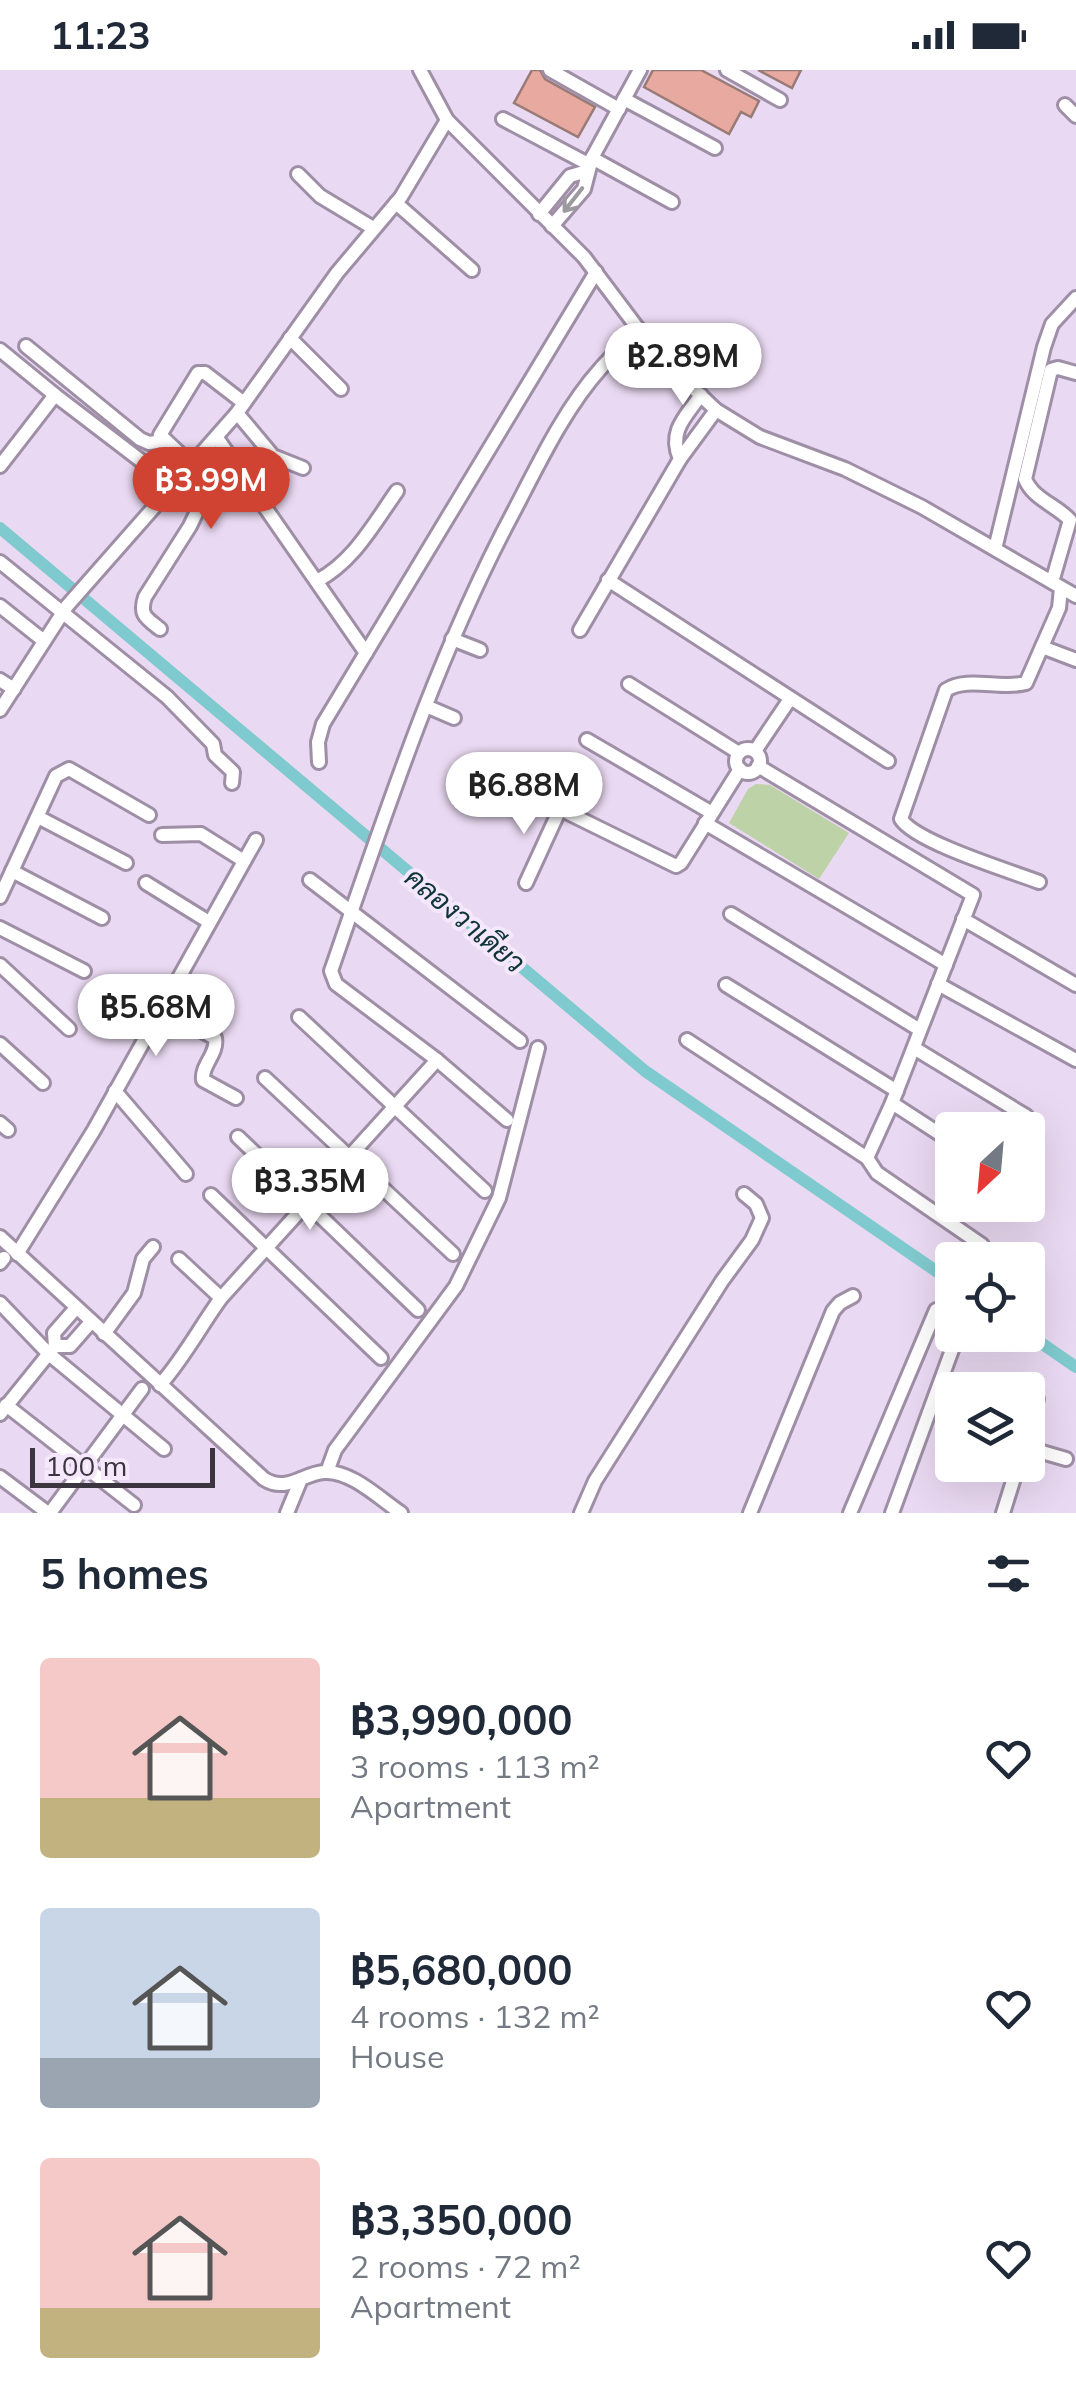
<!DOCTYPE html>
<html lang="en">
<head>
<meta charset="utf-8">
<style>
  :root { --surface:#fff; --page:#f6f6f7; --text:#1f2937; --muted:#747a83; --accent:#d04332 }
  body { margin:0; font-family:Mulish,Sarabun,sans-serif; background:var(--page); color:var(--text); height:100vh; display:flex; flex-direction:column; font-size:38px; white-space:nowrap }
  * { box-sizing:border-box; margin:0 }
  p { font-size:32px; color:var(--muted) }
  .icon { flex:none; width:55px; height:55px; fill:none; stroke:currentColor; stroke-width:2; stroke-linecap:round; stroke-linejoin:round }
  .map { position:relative; height:1443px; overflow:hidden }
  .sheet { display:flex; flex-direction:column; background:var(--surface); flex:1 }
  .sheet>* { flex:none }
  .needle { width:65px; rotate:206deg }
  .controls { position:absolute; left:935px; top:1042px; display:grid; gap:20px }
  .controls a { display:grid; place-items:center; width:110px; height:110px; border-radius:10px; background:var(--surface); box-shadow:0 10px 40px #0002; font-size:50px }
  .scale { position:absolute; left:30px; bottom:25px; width:185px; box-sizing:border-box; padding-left:10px; border:5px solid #3b353f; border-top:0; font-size:28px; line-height:35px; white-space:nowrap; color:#3b353f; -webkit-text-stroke:8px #f6e8fc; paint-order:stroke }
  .price { position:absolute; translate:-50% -85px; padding:0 22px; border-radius:35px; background:#fff; color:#222; font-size:32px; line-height:65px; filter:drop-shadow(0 2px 5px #0008) }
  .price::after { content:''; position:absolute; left:50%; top:60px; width:30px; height:22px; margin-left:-15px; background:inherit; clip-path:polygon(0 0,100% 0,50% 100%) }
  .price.current { background:var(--accent); color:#fff }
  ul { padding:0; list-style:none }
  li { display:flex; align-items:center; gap:30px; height:250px; padding:0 40px }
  li span { display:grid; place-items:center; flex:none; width:280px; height:200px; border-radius:10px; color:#555 }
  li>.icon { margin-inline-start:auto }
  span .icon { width:120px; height:120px; fill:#fffc; stroke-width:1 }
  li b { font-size:42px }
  h2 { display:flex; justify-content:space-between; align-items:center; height:120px; padding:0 40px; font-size:42px }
  .status { display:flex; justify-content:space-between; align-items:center; height:70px; padding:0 50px; background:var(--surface); direction:ltr }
  .status svg { height:28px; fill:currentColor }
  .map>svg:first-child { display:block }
</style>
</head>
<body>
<div class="status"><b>11:23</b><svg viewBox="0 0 49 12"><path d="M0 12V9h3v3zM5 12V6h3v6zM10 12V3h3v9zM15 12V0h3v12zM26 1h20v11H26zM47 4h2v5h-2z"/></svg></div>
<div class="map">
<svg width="1076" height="1443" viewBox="0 0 1076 1443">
  <rect width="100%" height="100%" fill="#ead9f2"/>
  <polygon fill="#bed2a8" points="756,714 770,715 849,763 819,809 729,753 748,719"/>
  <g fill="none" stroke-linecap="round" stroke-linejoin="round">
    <g stroke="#7fcace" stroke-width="12">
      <polyline points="0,458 645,1001 952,1212"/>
      <polyline points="1028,1264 1076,1297"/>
    </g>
  </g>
  <g fill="#e7a9a0" stroke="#987a76" stroke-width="2.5">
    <polygon points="532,0 540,0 545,9 595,37 578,67 514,33"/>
    <polygon points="653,0 701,0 759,31 751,47 741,42 729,64 644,17"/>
    <polygon points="758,0 801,0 792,18"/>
  </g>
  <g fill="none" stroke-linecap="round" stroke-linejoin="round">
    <defs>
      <g id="minor">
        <polyline points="420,0 447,50 584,187 639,260 674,300 716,340 760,367 845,399 922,437 1076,526"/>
        <polyline points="550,0 619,39"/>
        <polyline points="727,0 780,30"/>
        <polyline points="624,29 715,78"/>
        <polyline points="1065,35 1076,46"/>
        <polyline points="503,49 590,95"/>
        <polyline points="592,88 672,132"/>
        <polyline points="298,104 320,126 373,158"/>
        <polyline points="396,133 472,200"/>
        <polyline points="539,144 570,106 587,101"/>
        <polyline points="552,156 584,119 592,88 640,0"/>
        <polyline points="290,268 341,319"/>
        <polyline points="26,276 140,369 149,373 164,371"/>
        <polyline points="0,280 55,325"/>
        <polyline points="237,343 273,386 303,398"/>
        <polyline points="217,368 366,583"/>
        <path d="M680,389C668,362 685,347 701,325"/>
        <polyline points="192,395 160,365 198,303 205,303 244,333"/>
        <polyline points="0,396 55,325 174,416"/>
        <polyline points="995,479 1044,277 1052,254 1076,228"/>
        <polyline points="0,492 167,627 213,674 215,685 233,702 232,713"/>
        <polyline points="608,510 888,691"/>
        <path d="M317,511C354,491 373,455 397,421"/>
        <path d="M1052,512L1070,450C1056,435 1033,429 1025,409L1051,300L1058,298L1076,303"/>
        <polyline points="0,536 44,571"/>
        <path d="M160,559C146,548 139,545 145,527L190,456L212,410L213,403L202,385"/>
        <polyline points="580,560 680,389 716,340"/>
        <polyline points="452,569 480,580"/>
        <polyline points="1042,577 1076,590"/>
        <polyline points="0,610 14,619"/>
        <polyline points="629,614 739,683"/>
        <polyline points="426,636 454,648"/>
        <polyline points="0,640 67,536 237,343 337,203 401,127 447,50"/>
        <polyline points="587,670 712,743"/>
        <circle cx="748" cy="691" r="12"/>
        <polyline points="755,681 790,629"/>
        <polyline points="319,692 318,672 323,654 596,202"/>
        <polyline points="758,696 973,825 892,1033 867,1088"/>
        <polyline points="552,735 676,796 681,793 740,699"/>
        <polyline points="38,747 126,793"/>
        <polyline points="705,753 946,895"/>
        <polyline points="162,765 201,764 244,791"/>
        <polyline points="12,801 102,848"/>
        <polyline points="310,810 520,971"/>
        <path d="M1039,812C1010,801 915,772 901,749L946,620C968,606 1000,620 1026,613L1059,538L1061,518"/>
        <polyline points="146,813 209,852"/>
        <polyline points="526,813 560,739"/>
        <polyline points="0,827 56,706 69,699 149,745"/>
        <polyline points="731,844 920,960"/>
        <polyline points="963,849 1076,915"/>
        <polyline points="0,858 84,901"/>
        <polyline points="0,895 69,959"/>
        <polyline points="938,914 1076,990"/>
        <polyline points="726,915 897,1021"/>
        <path d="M160,938L215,968C218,984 201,995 203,1010L236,1028"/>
        <polyline points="299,947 485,1121"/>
        <polyline points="687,970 867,1088 877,1103 982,1175"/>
        <polyline points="0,974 43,1013"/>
        <polyline points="914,978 1026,1046"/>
        <polyline points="265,1008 453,1184"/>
        <polyline points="115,1021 186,1104"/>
        <polyline points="892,1033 952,1072"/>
        <path d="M507,1050L437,990L336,914L331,901C385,745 436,587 514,441C539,393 565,338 601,298C613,284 627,273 639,260"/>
        <polyline points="0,1053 8,1060"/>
        <polyline points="238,1067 418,1240"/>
        <polyline points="211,1125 381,1288"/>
        <path d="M0,1167L264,1409C287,1423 301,1404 324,1402C351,1400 380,1429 401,1443"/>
        <polyline points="17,1184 94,1060 256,770"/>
        <polyline points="179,1189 221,1228"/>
        <polyline points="0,1193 4,1188"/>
        <polyline points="0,1233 49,1284 164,1379"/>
        <polyline points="104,1264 134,1223 143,1189 153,1177"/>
        <polyline points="55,1276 70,1276 91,1252"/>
        <path d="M160,1315C184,1288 200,1257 221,1228L437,990"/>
        <polyline points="6,1335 134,1435"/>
        <polyline points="0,1344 55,1276 54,1263 76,1238"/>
        <polyline points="1028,1362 1037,1329"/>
        <polyline points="1028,1378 1066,1389"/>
        <polyline points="327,1402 335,1380 456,1216 499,1128 538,978"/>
        <polyline points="0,1407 48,1443"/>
        <polyline points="50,1443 142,1319"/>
        <polyline points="287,1443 301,1409"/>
        <polyline points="581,1443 595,1411 722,1211 752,1170 762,1148 756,1134 744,1124"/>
        <polyline points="750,1443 833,1241 840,1233 853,1226"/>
        <polyline points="850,1443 936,1240"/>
        <polyline points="892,1443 956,1269"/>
        <polyline points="1003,1443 1018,1395"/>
      </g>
    </defs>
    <use href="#minor" stroke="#9f8fa6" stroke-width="18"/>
    <use href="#minor" stroke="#fff" stroke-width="12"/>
  </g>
  <defs><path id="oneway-shaft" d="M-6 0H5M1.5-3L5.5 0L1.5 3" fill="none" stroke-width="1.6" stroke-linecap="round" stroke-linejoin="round" transform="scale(2.5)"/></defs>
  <use stroke="#9d9a9f" href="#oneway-shaft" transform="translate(573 130) rotate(128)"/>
  <g text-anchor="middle" stroke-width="8" stroke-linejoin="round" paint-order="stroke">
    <g font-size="28" font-style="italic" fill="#0f3537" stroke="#f6e8fc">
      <text transform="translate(465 850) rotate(40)" y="10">คลองวาเดียว</text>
    </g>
  </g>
</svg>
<div class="controls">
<a><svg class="needle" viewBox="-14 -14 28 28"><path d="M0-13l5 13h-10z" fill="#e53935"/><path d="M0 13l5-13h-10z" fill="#747a83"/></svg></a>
<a><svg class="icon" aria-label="locate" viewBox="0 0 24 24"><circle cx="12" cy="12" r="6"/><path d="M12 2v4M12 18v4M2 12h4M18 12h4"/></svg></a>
<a><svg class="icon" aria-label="layers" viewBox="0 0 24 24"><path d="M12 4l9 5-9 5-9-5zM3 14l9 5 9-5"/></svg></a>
</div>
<div class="scale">100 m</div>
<b class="price" style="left:683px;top:338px">฿2.89M</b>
<b class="price current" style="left:211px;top:462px">฿3.99M</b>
<b class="price" style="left:524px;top:767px">฿6.88M</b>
<b class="price" style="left:156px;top:989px">฿5.68M</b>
<b class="price" style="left:310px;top:1163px">฿3.35M</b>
</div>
<section class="sheet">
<h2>5 homes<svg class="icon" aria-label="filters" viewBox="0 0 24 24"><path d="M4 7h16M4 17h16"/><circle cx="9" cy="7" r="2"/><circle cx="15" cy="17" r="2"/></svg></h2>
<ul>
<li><span style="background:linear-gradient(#f6c9c9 70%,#c2b280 0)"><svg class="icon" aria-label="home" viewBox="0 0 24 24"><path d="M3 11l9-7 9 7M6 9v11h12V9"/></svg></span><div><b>฿3,990,000</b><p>3 rooms · 113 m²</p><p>Apartment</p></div><svg class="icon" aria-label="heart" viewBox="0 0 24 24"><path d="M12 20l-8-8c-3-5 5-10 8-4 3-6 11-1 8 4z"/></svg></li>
<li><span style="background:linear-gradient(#c9d6e8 75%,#9aa5b1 0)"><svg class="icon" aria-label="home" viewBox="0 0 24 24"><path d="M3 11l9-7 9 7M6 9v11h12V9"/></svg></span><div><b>฿5,680,000</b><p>4 rooms · 132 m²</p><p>House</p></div><svg class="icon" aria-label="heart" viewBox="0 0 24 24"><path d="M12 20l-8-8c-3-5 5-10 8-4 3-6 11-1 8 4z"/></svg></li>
<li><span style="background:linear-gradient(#f6c9c9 75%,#c2b280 0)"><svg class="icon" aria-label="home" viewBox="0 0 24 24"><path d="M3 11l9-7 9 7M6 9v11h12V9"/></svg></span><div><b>฿3,350,000</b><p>2 rooms · 72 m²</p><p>Apartment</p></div><svg class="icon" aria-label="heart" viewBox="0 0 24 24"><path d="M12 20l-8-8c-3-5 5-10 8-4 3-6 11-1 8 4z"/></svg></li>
</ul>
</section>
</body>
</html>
